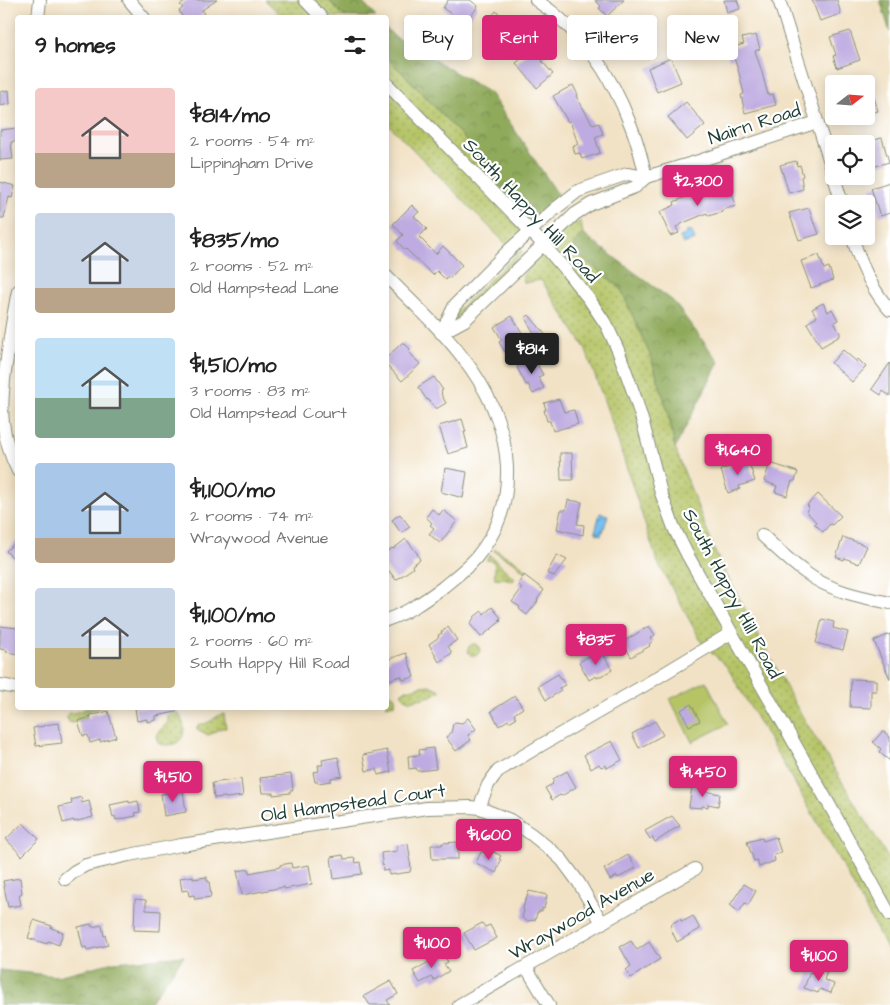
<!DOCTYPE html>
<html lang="en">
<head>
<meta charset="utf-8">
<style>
  :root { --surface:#fff; --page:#f2f2f2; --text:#222; --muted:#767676; --accent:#db2777 }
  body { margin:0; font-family:"Architects Daughter",sans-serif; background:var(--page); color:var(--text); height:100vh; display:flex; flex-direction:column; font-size:19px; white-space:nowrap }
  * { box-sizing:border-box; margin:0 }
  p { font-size:16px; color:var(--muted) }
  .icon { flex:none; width:28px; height:28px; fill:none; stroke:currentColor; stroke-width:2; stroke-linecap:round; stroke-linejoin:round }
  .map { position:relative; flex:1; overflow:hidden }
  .panel { position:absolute; left:15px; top:15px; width:374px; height:695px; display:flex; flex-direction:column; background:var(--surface); border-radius:5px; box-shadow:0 2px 12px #0003 }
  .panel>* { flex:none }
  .hud { position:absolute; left:404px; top:15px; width:411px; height:45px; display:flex; gap:10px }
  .needle { width:32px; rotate:73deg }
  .controls { position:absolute; left:825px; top:75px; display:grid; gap:10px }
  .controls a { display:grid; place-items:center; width:50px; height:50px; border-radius:5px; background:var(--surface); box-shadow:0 2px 12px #0003; font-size:25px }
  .price { position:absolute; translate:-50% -42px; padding:0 11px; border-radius:5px; background:var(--accent); color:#fff; font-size:16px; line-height:32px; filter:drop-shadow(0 1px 2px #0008) }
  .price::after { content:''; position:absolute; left:50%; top:30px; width:15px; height:11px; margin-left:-8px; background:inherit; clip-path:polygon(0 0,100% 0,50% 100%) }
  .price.selected { background:#222; color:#fff }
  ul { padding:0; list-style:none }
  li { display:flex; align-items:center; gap:15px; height:125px; padding:0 20px }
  li span { display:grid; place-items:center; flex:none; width:140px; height:100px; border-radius:5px; color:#555 }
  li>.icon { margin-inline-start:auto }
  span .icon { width:60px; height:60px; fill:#fffc; stroke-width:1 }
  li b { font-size:21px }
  h2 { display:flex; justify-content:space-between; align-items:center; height:60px; padding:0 20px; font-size:21px }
  .chip { padding:0 18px; border-radius:5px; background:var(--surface); box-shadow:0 2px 12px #0003; font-size:18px; line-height:45px }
  .chip.selected { background:var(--accent); color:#fff }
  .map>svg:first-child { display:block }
</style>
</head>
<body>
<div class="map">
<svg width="890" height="1005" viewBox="0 0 890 1005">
  <defs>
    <pattern id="grass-dots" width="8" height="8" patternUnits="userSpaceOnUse" patternTransform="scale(1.25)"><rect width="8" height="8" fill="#b6c466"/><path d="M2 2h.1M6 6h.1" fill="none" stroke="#93a055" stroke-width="1.8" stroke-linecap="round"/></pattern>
    <pattern id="forest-crowns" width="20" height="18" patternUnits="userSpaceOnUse" patternTransform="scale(1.25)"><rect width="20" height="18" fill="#90aa5b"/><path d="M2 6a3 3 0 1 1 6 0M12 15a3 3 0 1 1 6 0" fill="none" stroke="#758c4c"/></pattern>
    <pattern id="water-waves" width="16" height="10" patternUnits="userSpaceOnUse" patternTransform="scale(1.25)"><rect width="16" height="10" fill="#78bff0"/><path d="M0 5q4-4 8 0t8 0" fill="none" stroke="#629cc3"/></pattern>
  </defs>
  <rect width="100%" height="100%" fill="#fff"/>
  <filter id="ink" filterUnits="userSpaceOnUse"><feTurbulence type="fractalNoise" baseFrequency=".02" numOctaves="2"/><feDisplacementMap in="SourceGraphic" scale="10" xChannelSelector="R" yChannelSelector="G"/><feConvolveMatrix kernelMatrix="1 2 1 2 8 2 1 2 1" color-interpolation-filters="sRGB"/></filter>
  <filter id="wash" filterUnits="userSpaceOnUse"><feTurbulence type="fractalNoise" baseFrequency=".0096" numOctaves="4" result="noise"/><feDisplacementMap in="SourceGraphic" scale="20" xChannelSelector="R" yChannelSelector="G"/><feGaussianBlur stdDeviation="1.12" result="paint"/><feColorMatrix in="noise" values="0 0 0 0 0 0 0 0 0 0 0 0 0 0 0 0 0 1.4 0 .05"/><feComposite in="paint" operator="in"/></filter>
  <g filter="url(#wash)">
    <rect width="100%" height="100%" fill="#f2e2c5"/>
    <g fill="url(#grass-dots)" stroke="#6a804d">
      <polygon points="265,0 328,0 345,17 283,17"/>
      <polygon points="386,57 406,76 474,149 496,196 530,231 511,249 386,122"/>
      <polygon points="571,217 576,224 581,221 583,234 574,244 578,255 620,287 651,357 668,412 675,448 716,554 795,704 890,861 890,954 842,865 727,667 702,643 657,561 612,423 585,348 541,280 525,283 522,279 525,271 530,267 525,262"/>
      <polygon points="520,251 522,251 522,254 458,318 455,318 454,314"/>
      <polygon points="495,549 506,556 513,559 527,570 524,572 513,561 507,559 494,551"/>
      <path d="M490,555C499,563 505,571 515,578L513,581L504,578L495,579C493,571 497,568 493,561L486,560Z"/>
      <circle cx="474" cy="650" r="6"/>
      <polygon points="429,685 439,689 440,691 432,696 410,701 404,697 401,693 403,691 421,686"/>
      <path d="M390,693C395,696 396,698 395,704L386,706V696Z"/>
      <polygon points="87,708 101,708 87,711 86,714 87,718 72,723 69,722 66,716 70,713 74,713"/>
      <path d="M172,708C182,713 190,733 178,742C173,746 165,745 159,744L156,737L159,731L168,722V715L173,711Z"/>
      <path d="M224,714L226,728C219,727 215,733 208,735L197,729V726C201,723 204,725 209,722C214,719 217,715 224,714Z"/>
    </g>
    <g fill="url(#forest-crowns)" stroke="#587448">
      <polygon points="328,0 360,0 376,17 345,17"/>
      <polygon points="880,0 890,0 890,32"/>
      <polygon points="386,28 394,36 490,93 563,202 530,231 496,196 474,149 406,76 386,57"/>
      <polygon points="583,234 673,301 719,362 675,448 668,412 651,357 620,287 578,255 574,244"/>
      <polygon points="184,956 148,1005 0,1005 0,970 57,976 114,962"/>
    </g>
    <polygon fill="#b6c466" stroke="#6a804d" points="706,681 728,724 692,742 670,699"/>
    <g fill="url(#water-waves)" stroke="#4c7e92">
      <polygon points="690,231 690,232 692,232 695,240 683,244 680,237 687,234 686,232"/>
      <polygon points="600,513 608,515 603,532 602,532 601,535 597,534 597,532 595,532"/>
      <polygon points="578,642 584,653 577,657 571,645"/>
    </g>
    <g id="blocks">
      <g fill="#beabe1">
        <polygon points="188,0 217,0 202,10 204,13 198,18 183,18 179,11 183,8 180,5"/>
        <polygon points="448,0 470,0 478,6 464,26 453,19 455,17 443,8"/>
        <polygon points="595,0 624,0 607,16 599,8 601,6"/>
        <polygon points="724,0 737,0 740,9 727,13"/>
        <polygon points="812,0 837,0 841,14 820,21"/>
        <polygon points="496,11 509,22 510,20 519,27 505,44 483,27"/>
        <polygon points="640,22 656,43 640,55 625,34"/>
        <polygon points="850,31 860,60 837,68 833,56 836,55 830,37"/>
        <polygon points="756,35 760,49 755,51 761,69 768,95 773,94 776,105 745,113 741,95 744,94 739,73 734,58 729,59 726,49 744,44 742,38"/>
        <polygon points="540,43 549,53 541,60 553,74 537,88 516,63"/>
        <polygon points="671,58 681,82 657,92 648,68"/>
        <polygon points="869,80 878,111 866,114 866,81"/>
        <polygon points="573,85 578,95 576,96 593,125 599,123 603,134 595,137 600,153 582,159 580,153 575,154 573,146 578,144 570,121 568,122 553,96"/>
        <polygon points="9,90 10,104 0,106 0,92"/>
        <polygon points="686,102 705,125 687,140 668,117"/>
        <polygon points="17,128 18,141 11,142 13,159 0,160 0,130"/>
        <polygon points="882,138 889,162 866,169 866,142"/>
        <polygon points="796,161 797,166 800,165 803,176 801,177 803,189 789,193 780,165"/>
        <polygon points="0,182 15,186 12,198 9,197 4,218 0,218"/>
        <polygon points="890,182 890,213 880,216 871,188"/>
        <polygon points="730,185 736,206 722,210 722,212 708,216 707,213 681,224 681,225 676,227 679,233 670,236 660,212 675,205 674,202 686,197"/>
        <polygon points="412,205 419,212 414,216 427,229 419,237 436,254 443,246 462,265 450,278 448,277 446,280 437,271 433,275 406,249 405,250 397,241 403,235 393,224"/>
        <polygon points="809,208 814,224 815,223 819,234 799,240 789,213"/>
        <polygon points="819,255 824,269 829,267 833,280 811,288 801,261"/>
        <polygon points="823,303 828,312 832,309 838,320 834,322 840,333 840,336 821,347 807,323 817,317 812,309"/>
        <polygon points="529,315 548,338 551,343 543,348 525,318"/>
        <polygon points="512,316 527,341 514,349 512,348 505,352 499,342 502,340 494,327"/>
        <polygon points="403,342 410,349 408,351 420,364 402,381 386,364 386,358"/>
        <polygon points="843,350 857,362 858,359 866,367 852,382 831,363"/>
        <polygon points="534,358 543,375 538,377 544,388 533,394 528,384 526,385 517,367"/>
        <polygon points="890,363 890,396 883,391 881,395 872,389"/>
        <polygon points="434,377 443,390 441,391 442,393 441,394 446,403 436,409 430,401 429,401 428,399 427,400 418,387"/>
        <polygon points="559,399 564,412 574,410 578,424 553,431 550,421 547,421 544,410 546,410 544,403"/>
        <polygon points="462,419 466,432 464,432 468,448 448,454 439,426"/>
        <polygon points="560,453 572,453 573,480 561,480"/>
        <polygon points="748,460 755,481 739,486 740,489 728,493 721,470"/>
        <polygon points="770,463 798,472 795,481 792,481 787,496 775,492 777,486 764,481"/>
        <polygon points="445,468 467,472 463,498 441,492"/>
        <polygon points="818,494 841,516 832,525 830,524 823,532 815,524 816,522 806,511 809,507 807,505"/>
        <polygon points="568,500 582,502 577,524 584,525 583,535 557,529 561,510 566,510"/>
        <polygon points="432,509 439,515 443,510 457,521 440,543 429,534 434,528 430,525 432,523 426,517"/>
        <polygon points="400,514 410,527 401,533 392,520"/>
        <polygon points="843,537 867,546 859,564 845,558 844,560 836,557"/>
        <polygon points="406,539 417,553 420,560 412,565 413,568 396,580 386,567 386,552 392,548 393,549"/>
        <polygon points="18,540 18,563 6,551"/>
        <polygon points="557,555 567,560 554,576 547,573"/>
        <polygon points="524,575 544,590 537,600 538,601 527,615 519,609 520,607 512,602 522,588 518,584"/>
        <polygon points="492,607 501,618 499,619 501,621 481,637 470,624 474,618 474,617 482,611 484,614"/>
        <polygon points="822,619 834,622 833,628 848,632 843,650 816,643"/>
        <polygon points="0,626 18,628 18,654 6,652 7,650 0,649"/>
        <polygon points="649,626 655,635 651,638 653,641 649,644 650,646 631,657 623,642"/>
        <polygon points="448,627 457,640 448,646 452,653 439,662 429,644 439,637 438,635 442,633 441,632"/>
        <polygon points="890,634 890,679 874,641"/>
        <polygon points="601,650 612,670 597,678 596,676 589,680 579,662"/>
        <polygon points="406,653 414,677 403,680 401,676 386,681 386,662 390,661 389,659"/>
        <polygon points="558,674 565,685 559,688 561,691 546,700 538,686"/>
        <polygon points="851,679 876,680 876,691 871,691 871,708 850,707"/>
        <polygon points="515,696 523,708 514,714 516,718 509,722 508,720 499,726 491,711"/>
        <polygon points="691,704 700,721 689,726 681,710"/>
        <polygon points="135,708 176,708 176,712 156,716 156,720 147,722 147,719 137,721"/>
        <polygon points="108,711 116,737 100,742 100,740 90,743 88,735 83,736 78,721 91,717 90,715 98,714"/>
        <polygon points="468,718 476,729 468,735 471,740 456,751 446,737 451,733 453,724 455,722 462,723"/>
        <polygon points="655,721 663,735 639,748 632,734"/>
        <polygon points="59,723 62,743 36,746 33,728 44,726 44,725"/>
        <polygon points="883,731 890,737 890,761 879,752 881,749 873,742"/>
        <polygon points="612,741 622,760 607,768 606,765 601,767 599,764 591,769 584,755"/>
        <polygon points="433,748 436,769 417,771 416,768 409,769 408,756 420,755 419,750"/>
        <polygon points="387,750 391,772 378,775 377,769 366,771 363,755"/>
        <polygon points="338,757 342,776 331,778 331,781 318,783 318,782 315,782 313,772 319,771 318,765 323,765 322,760"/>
        <polygon points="567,771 576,787 562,796 560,795 552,800 545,788 553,784 552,783 554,781 553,779"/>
        <polygon points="291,774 293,790 290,791 290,793 273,795 273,793 262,793 260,778"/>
        <polygon points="241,779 243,796 226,798 225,797 214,798 212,783"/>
        <polygon points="692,786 706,788 705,791 720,794 718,806 708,804 708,807 702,806 702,808 689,807"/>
        <polygon points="179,791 183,791 186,812 164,816 161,794"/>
        <polygon points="81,797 82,803 89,801 93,817 74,822 74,820 63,823 59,807 72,804 71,800"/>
        <polygon points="129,801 129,803 138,801 140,812 135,813 136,816 116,820 115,816 113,817 110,805"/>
        <polygon points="672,816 680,826 669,832 669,833 655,842 652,837 650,839 645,831"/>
        <polygon points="23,823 39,839 22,856 6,839"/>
        <polygon points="776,837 781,853 774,855 775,861 759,867 757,860 754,861 747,842 762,838 763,841"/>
        <polygon points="458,842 458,859 432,859 431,845 442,845 442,843"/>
        <polygon points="408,844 410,856 409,857 411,867 410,872 389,875 389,870 383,871 381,853 397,851 397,846"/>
        <polygon points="492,851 501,856 499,859 501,860 496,873 476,863 481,852 492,853"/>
        <polygon points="343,855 344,859 355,858 356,863 360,862 362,874 354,875 354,876 334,879 331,857"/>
        <polygon points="628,855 636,868 618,878 617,876 610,880 604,869"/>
        <polygon points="291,863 292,868 309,865 312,884 284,889 284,887 242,895 237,871 249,869 249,873 280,867 280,865"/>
        <polygon points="193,876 193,879 207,877 207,881 209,881 211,897 195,899 194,895 189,896 188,890 182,891 180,878"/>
        <polygon points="20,878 22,893 19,895 21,905 8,907 3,881"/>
        <polygon points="744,884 756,891 748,905 745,903 739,912 730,905"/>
        <polygon points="529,891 547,895 544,909 542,908 542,911 539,911 538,913 537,913 535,920 527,921 522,918 524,910 523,909 525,900 526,900"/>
        <polygon points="135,899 146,900 146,910 161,911 160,931 134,930"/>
        <polygon points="693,916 700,929 677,942 670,927 672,926 671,924 680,919 681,921 684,920 684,921"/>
        <polygon points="34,920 52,926 51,928 63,932 59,945 48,941 47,944 28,938"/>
        <polygon points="482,923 485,927 490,925 497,938 474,950 464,933"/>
        <polygon points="91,924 92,927 102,925 104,936 105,935 108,945 87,950 86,947 83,948 78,927"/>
        <polygon points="631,941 637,950 649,942 660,959 631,978 626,970 631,966 620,947"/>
        <polygon points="443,954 448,962 444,964 449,971 434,980 432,977 420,983 413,971"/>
        <polygon points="818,968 827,972 824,980 834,984 831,993 820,989 818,993 804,988 810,972 816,974"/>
        <polygon points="391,981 398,994 387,1000 390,1005 370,1005 364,996"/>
      </g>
    </g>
  </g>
  <g filter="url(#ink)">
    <use href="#blocks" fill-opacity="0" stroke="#88907c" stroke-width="1"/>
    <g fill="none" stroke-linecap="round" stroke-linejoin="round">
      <defs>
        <g id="minor">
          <polyline points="129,0 144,18"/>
          <polyline points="305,0 322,18"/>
          <path d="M536,0C582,31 612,75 631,126C638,143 642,160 646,177L699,161L817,122"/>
          <polyline points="779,0 834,175"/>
          <polyline points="38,18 40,0"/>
          <polyline points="386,83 543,244 568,273 589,299 607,326 618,350 635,397 643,423 661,493 674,528 688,556 830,806 890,915"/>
          <polygon points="627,174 646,177 635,187 591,204 575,214 465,320 441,333 455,305 508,251 555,209 578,191"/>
          <polyline points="834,176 842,204"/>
          <path d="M852,236C860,263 871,289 890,310"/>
          <path d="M386,276C440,330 503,384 507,467C508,503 499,530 476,558C466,569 454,578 442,588C424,601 407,613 386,620"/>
          <path d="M18,291C12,320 8,350 4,380C3,394 1,408 3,422C5,439 10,455 18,471"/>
          <path d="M762,535C776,548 790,562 806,573C830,591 861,597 890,603"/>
          <polyline points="0,685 18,688"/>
          <polyline points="480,808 482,800 488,785 492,779 498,771 543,744 645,685 731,633"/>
          <polyline points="65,879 75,871 86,865 129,855 181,845 427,808 470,807 480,808 510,820 531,834 551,850 562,860 579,883 602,923"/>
          <polyline points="526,967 549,1005"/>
          <polyline points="459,1005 695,869"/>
        </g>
      </defs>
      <use href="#minor" stroke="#88907c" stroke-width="14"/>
      <use href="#minor" stroke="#fff" stroke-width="12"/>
    </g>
  </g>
  <g text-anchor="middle" stroke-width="4.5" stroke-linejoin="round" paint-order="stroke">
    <g font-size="19" fill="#1f3d34" stroke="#fff">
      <text transform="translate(754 123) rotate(-18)" y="7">Nairn Road</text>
      <text transform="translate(532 210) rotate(47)" y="7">South Happy Hill Road</text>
      <text transform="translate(733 593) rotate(62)" y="7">South Happy Hill Road</text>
      <text transform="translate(353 802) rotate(-8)" y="7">Old Hampstead Court</text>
      <text transform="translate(581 913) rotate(-30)" y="7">Wraywood Avenue</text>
    </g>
  </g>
</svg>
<div class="controls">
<a><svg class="needle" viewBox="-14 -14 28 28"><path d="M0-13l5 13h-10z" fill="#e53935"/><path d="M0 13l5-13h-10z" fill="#767676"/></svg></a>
<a><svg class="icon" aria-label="locate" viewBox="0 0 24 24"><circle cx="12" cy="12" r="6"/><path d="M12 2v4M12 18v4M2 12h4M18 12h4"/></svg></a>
<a><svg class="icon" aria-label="layers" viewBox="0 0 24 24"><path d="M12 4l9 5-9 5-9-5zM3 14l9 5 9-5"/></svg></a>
</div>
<b class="price" style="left:698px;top:207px">$2,300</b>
<b class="price selected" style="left:532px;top:375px">$814</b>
<b class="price" style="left:738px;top:476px">$1,640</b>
<b class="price" style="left:596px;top:666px">$835</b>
<b class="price" style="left:703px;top:798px">$1,450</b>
<b class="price" style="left:173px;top:803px">$1,510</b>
<b class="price" style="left:489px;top:861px">$1,600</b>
<b class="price" style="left:432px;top:969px">$1,100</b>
<b class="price" style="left:819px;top:982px">$1,100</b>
<div class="hud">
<a class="chip">Buy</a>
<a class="chip selected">Rent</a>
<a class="chip">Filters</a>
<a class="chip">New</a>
</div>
<section class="panel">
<h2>9 homes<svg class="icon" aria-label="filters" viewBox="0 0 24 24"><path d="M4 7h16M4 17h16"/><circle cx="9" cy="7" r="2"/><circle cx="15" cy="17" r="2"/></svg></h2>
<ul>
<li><span style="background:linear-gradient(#f6c9c9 65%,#b9a48a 0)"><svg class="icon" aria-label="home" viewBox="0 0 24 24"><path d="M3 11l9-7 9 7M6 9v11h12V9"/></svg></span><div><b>$814/mo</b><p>2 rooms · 54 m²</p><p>Lippingham Drive</p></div></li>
<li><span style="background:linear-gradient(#c9d6e8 75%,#b9a48a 0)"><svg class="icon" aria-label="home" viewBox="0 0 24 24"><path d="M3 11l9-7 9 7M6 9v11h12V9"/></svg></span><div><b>$835/mo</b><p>2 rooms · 52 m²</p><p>Old Hampstead Lane</p></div></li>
<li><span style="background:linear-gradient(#bfe0f5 60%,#7fa58c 0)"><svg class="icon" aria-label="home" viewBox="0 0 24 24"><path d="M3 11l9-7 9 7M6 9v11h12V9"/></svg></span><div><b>$1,510/mo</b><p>3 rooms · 83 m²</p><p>Old Hampstead Court</p></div></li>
<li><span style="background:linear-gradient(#a9c7e8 75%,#b9a48a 0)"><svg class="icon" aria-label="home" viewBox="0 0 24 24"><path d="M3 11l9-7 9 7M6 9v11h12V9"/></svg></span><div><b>$1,100/mo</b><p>2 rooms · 74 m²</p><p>Wraywood Avenue</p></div></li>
<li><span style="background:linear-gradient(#c9d6e8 60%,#c2b280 0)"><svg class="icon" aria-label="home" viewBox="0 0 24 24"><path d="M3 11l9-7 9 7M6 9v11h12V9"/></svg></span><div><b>$1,100/mo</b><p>2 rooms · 60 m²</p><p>South Happy Hill Road</p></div></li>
</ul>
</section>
</div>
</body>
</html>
